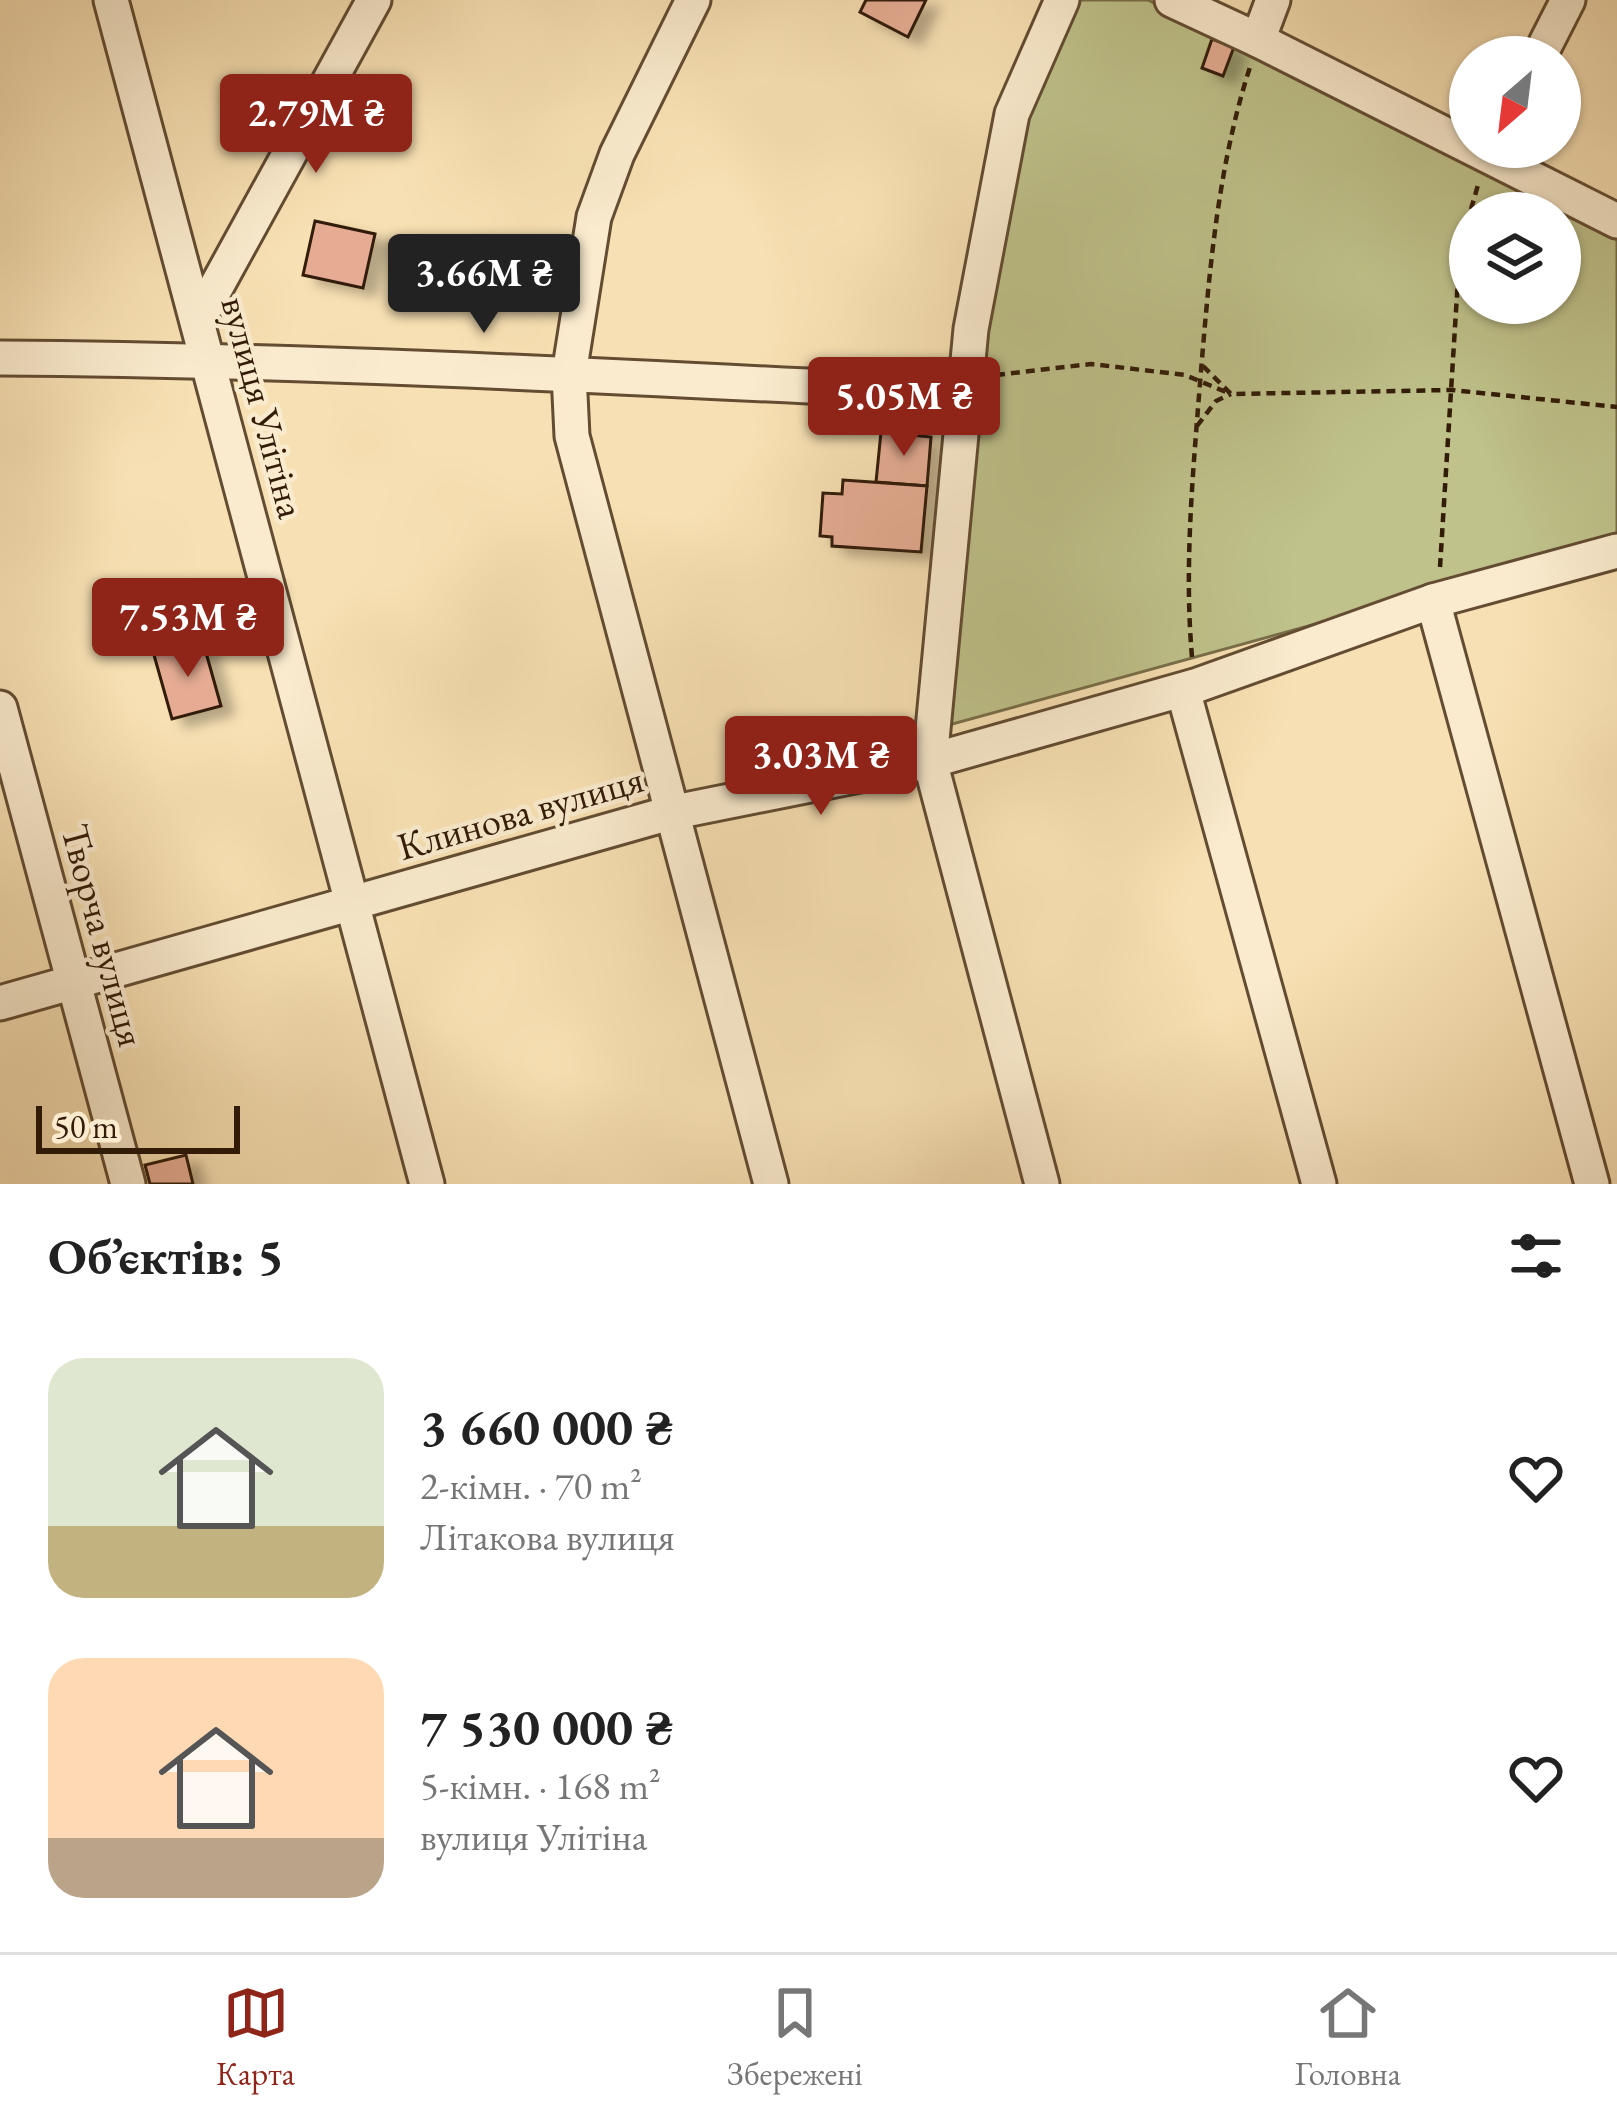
<!DOCTYPE html>
<html lang="uk">
<head>
<meta charset="utf-8">
<style>
  :root { --surface:#fff; --page:#f2f2f2; --text:#222; --muted:#767676; --line:#e0e0e0; --accent:#8f2418 }
  body { margin:0; font-family:"EB Garamond",serif; background:var(--page); color:var(--text); height:100vh; display:flex; flex-direction:column; font-size:45px; white-space:nowrap }
  * { box-sizing:border-box; margin:0 }
  p { font-size:39px; color:var(--muted) }
  .icon { flex:none; width:66px; height:66px; fill:none; stroke:currentColor; stroke-width:2; stroke-linecap:round; stroke-linejoin:round }
  .map { position:relative; height:1184px; overflow:hidden }
  .panel { display:flex; flex-direction:column; background:var(--surface); flex:1 }
  .panel>* { flex:none }
  .needle { width:78px; rotate:208deg }
  .tools { position:absolute; left:1449px; top:36px; display:grid; gap:24px }
  .tools a { display:grid; place-items:center; width:132px; height:132px; border-radius:50%; background:var(--surface); box-shadow:0 3px 9px #0004; font-size:60px }
  .scale { position:absolute; left:36px; bottom:30px; width:204px; box-sizing:border-box; padding-left:12px; border:6px solid #321b07; border-top:0; font-size:33px; line-height:42px; white-space:nowrap; color:#321b07; -webkit-text-stroke:9px #faebce; paint-order:stroke }
  .price { position:absolute; translate:-50% -102px; padding:0 27px; border-radius:12px; background:var(--accent); color:#fff; font-size:39px; line-height:78px; filter:drop-shadow(0 3px 6px #0008) }
  .price::after { content:''; position:absolute; left:50%; top:72px; width:36px; height:27px; margin-left:-18px; background:inherit; clip-path:polygon(0 0,100% 0,50% 100%) }
  .price.active { background:#222; color:#fff }
  ul { padding:0; list-style:none }
  li { display:flex; align-items:center; gap:36px; height:300px; padding:0 48px }
  li span { display:grid; place-items:center; flex:none; width:336px; height:240px; border-radius:36px; color:#555 }
  li>.icon { margin-inline-start:auto }
  span .icon { width:144px; height:144px; fill:#fffc; stroke-width:1 }
  li b { font-size:51px }
  h2 { display:flex; justify-content:space-between; align-items:center; height:144px; padding:0 48px; font-size:51px }
  .tab-bar { display:flex; justify-content:space-around; align-items:center; height:168px; border-top:3px solid var(--line); background:var(--surface); font-size:33px; color:var(--muted) }
  .tab-bar a { display:grid; justify-items:center; gap:6px }
  .tab-bar .active { color:var(--accent) }
  .map>svg:first-child { display:block }
</style>
</head>
<body>
<div class="map">
<svg width="1617" height="1184" viewBox="0 0 1617 1184">
  <defs>
    <filter id="shadow"><feDropShadow dx="13" dy="8" stdDeviation="6" flood-color="#0004"/></filter>
  </defs>
  <rect width="100%" height="100%" fill="#f7e0b3"/>
  <filter id="stains"><feTurbulence type="fractalNoise" baseFrequency=".00167" numOctaves="4"/><feColorMatrix values="0 0 0 0 .2 0 0 0 0 .09 0 0 0 0 .02 0 0 0 .5 -.17"/></filter>
  <radialGradient id="worn" r=".72"><stop offset=".6" stop-color="#630" stop-opacity="0"/><stop offset="1" stop-color="#630" stop-opacity=".3"/></radialGradient>
  <path fill="#bfc28b" stroke="#786e49" stroke-width="3" fill-rule="evenodd" d="M1071,0H1148L1617,240V541L927,731L1017,117ZM1470,213H1560V303H1470Z"/>
  <g fill="#e5ac93" stroke="#321b07" stroke-width="3" filter="url(#shadow)">
    <polygon points="866,0 926,0 908,37 860,12"/>
    <polygon points="1212,39 1234,47 1223,76 1202,68"/>
    <polygon points="315,221 375,234 363,288 303,275"/>
    <polygon points="881,432 931,437 927,486 876,482"/>
    <polygon points="843,480 927,486 921,552 832,546 832,537 820,536 823,493 842,494"/>
    <polygon points="203,642 221,706 172,719 154,655"/>
    <polygon points="186,1155 193,1184 150,1184 145,1165"/>
  </g>
  <g fill="none" stroke-linecap="round" stroke-linejoin="round">
    <defs>
      <g id="minor">
        <polyline points="111,0 427,1184"/>
        <polyline points="693,0 617,154 594,217 569,374 572,436 771,1184"/>
        <polyline points="1172,0 1258,40 1617,221"/>
        <polyline points="1258,40 1273,0"/>
        <polyline points="1539,57 1568,0"/>
        <polyline points="198,320 374,0"/>
        <path d="M0,358C322,360 643,378 965,394"/>
        <polyline points="1433,601 1592,1184"/>
        <polyline points="1183,690 1319,1184"/>
        <polyline points="0,708 128,1184"/>
        <polyline points="0,1003 670,813 930,761 1195,686 1433,601 1617,551"/>
        <polyline points="1042,1184 930,761 971,329 1012,114 1062,0"/>
      </g>
    </defs>
    <use href="#minor" stroke="#634c32" stroke-width="39"/>
    <g stroke="#321b07" stroke-width="4.5" stroke-dasharray="9 6" stroke-linecap="butt">
      <polyline points="1203,366 1231,394 1452,390 1617,407"/>
      <polyline points="996,375 1091,364 1185,375 1226,392"/>
      <polyline points="1197,426 1216,401 1231,394"/>
      <polyline points="1440,567 1460,247 1478,185"/>
      <path d="M1192,657C1184,566 1193,473 1200,383C1209,276 1217,169 1250,67"/>
    </g>
    <use href="#minor" stroke="#faebce" stroke-width="33"/>
  </g>
  <g text-anchor="middle" stroke-width="9" stroke-linejoin="round" paint-order="stroke">
    <g font-size="39" fill="#321b07" stroke="#faebce">
      <text transform="translate(264 407) rotate(75)" y="14">вулиця Улітіна</text>
      <text transform="translate(520 812) rotate(-16)" y="14">Клинова вулиця</text>
      <text transform="translate(104 935) rotate(75)" y="14">Творча вулиця</text>
    </g>
  </g>
  <rect width="100%" height="100%" filter="url(#stains)"/>
  <rect width="100%" height="100%" fill="url(#worn)"/>
</svg>
<div class="tools">
<a><svg class="needle" viewBox="-14 -14 28 28"><path d="M0-13l5 13h-10z" fill="#e53935"/><path d="M0 13l5-13h-10z" fill="#767676"/></svg></a>
<a><svg class="icon" aria-label="layers" viewBox="0 0 24 24"><path d="M12 4l9 5-9 5-9-5zM3 14l9 5 9-5"/></svg></a>
</div>
<div class="scale">50 m</div>
<b class="price" style="left:316px;top:176px">2.79M ₴</b>
<b class="price active" style="left:484px;top:336px">3.66M ₴</b>
<b class="price" style="left:904px;top:459px">5.05M ₴</b>
<b class="price" style="left:188px;top:680px">7.53M ₴</b>
<b class="price" style="left:821px;top:818px">3.03M ₴</b>
</div>
<section class="panel">
<h2>Об’єктів: 5<svg class="icon" aria-label="filters" viewBox="0 0 24 24"><path d="M4 7h16M4 17h16"/><circle cx="9" cy="7" r="2"/><circle cx="15" cy="17" r="2"/></svg></h2>
<ul>
<li><span style="background:linear-gradient(#dfe7d0 70%,#c2b280 0)"><svg class="icon" aria-label="home" viewBox="0 0 24 24"><path d="M3 11l9-7 9 7M6 9v11h12V9"/></svg></span><div><b>3 660 000 ₴</b><p>2-кімн. · 70 m²</p><p>Літакова вулиця</p></div><svg class="icon" aria-label="heart" viewBox="0 0 24 24"><path d="M12 20l-8-8c-3-5 5-10 8-4 3-6 11-1 8 4z"/></svg></li>
<li><span style="background:linear-gradient(#ffd9b3 75%,#b9a48a 0)"><svg class="icon" aria-label="home" viewBox="0 0 24 24"><path d="M3 11l9-7 9 7M6 9v11h12V9"/></svg></span><div><b>7 530 000 ₴</b><p>5-кімн. · 168 m²</p><p>вулиця Улітіна</p></div><svg class="icon" aria-label="heart" viewBox="0 0 24 24"><path d="M12 20l-8-8c-3-5 5-10 8-4 3-6 11-1 8 4z"/></svg></li>
</ul>
</section>
<nav class="tab-bar">
<a class="active"><svg class="icon" aria-label="map" viewBox="0 0 24 24"><path d="M3 6l6-2 6 2 6-2v14l-6 2-6-2-6 2zM9 4v14M15 6v14"/></svg>Карта</a>
<a><svg class="icon" aria-label="saved" viewBox="0 0 24 24"><path d="M7 4h10v16l-5-4-5 4z"/></svg>Збережені</a>
<a><svg class="icon" aria-label="home" viewBox="0 0 24 24"><path d="M3 11l9-7 9 7M6 9v11h12V9"/></svg>Головна</a>
</nav>
</body>
</html>
